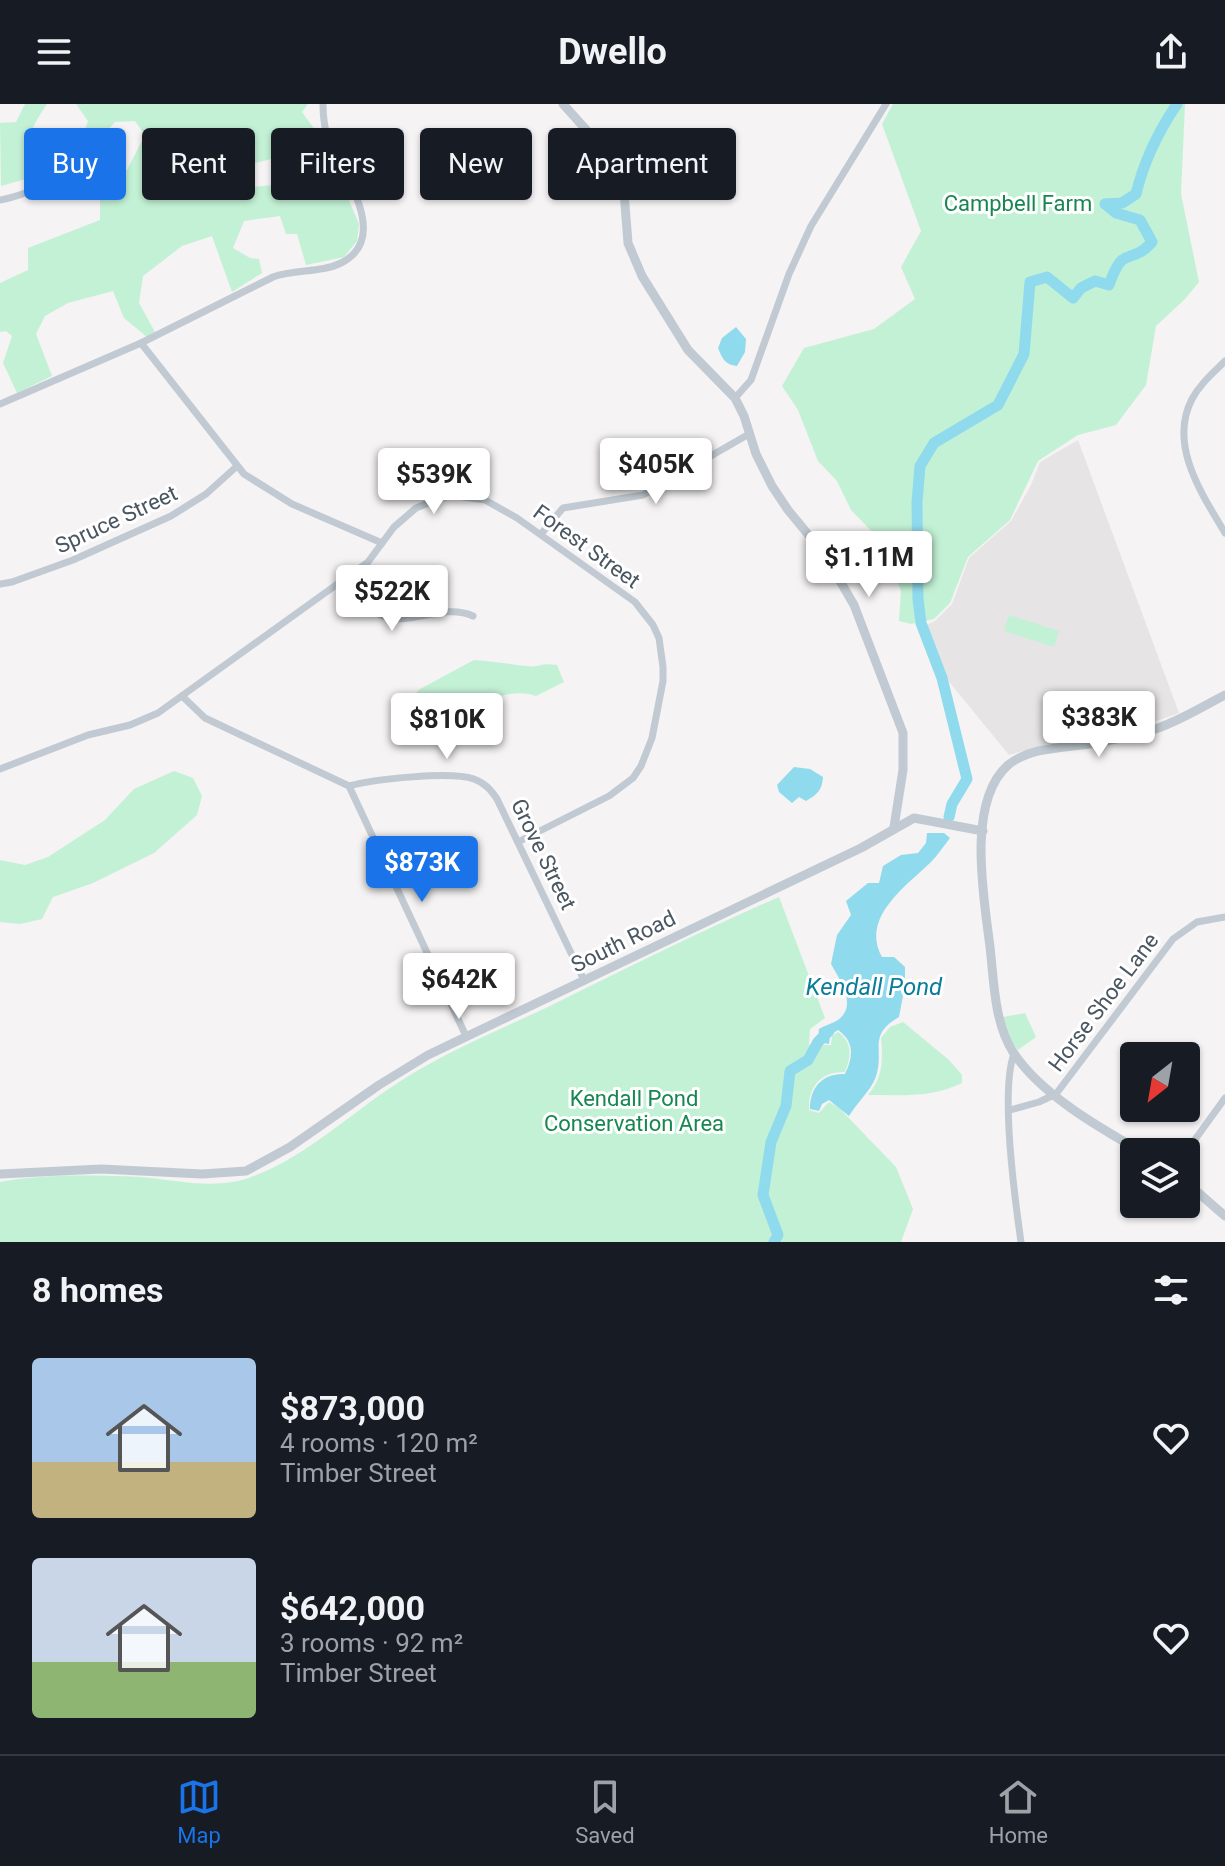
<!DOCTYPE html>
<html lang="en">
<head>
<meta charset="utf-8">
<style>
  :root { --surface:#171b24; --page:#242831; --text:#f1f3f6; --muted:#9ea1a6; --line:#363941; --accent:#1a73e8 }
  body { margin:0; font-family:Roboto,sans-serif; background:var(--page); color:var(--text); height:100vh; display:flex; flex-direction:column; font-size:30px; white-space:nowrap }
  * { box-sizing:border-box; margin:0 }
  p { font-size:26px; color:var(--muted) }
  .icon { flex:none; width:44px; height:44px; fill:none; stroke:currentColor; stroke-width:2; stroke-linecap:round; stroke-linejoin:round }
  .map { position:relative; height:1138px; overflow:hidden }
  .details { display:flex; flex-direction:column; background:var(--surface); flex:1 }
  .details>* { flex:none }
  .hud { position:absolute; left:24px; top:24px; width:800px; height:72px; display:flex; gap:16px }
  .needle { width:52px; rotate:211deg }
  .buttons { position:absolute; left:1120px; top:938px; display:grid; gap:16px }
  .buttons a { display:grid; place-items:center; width:80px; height:80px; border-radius:8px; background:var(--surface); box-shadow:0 2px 6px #0004; font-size:40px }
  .price { position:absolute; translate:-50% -68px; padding:0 18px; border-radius:8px; background:#fff; color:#222; font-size:26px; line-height:52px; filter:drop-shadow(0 2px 4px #0008) }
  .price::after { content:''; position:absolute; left:50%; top:48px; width:24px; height:18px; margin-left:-12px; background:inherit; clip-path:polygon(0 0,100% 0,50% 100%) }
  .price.active { background:var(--accent); color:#fff }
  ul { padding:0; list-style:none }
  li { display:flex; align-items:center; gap:24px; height:200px; padding:0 32px }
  li span { display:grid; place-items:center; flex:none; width:224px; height:160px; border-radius:8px; color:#555 }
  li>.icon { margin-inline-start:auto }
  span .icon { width:96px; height:96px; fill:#fffc; stroke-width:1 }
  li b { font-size:34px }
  h2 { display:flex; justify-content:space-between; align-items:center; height:96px; padding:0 32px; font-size:34px }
  .pill { padding:0 28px; border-radius:8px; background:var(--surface); box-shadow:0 2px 6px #0004; font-size:28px; line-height:72px }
  .pill.active { background:var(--accent); color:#fff }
  header { display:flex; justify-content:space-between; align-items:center; height:104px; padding:0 32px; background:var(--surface); font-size:36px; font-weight:700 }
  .tabs { display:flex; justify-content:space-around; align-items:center; height:112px; border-top:2px solid var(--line); background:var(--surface); font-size:22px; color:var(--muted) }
  .tabs a { display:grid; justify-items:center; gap:4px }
  .tabs .active { color:var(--accent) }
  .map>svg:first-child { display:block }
</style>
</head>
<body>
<header><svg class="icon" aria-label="menu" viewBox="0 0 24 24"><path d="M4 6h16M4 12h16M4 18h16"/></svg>Dwello<svg class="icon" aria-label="share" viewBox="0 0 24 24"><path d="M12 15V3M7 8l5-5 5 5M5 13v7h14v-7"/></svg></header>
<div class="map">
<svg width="1225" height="1138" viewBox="0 0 1225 1138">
  <rect width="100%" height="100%" fill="#f5f3f3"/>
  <polygon fill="#e6e4e5" points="1078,336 1179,609 1145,621 1089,635 1052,639 1009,651 946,574 926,521 935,517 952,500 969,454 1011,417 1031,381 1040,358"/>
  <g fill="#c3f1d5">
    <path d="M25,0H47C28,28 24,40 33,73L1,82L0,19L16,18Z"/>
    <polygon points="76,0 308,0 302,8 318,30 308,45 252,60 252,83 340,75 359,120 357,137 344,153 306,161 297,130 286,130 280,112 244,117 233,144 250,154 259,155 262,169 232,188 212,132 182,142 143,172 139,199 155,228 147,233 124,214 113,187 68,199 45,212 36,230 52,272 17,289 3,259 12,232 6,227 0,228 0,179 28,166 28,144 100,116 100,84 127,66 145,31 135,17 115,18 88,48 81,37 88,17"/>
    <polygon points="893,0 1185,0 1181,90 1199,178 1185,195 1156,222 1146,281 1116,321 1078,331 1038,357 1010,416 968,453 950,499 934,515 911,520 899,517 901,487 882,438 851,406 837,377 818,357 798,306 782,282 804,244 874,225 915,195 901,163 921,127 882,20"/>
    <polygon points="1009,511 1059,527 1054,543 1004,527"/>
    <path d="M474,556C492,557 508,560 526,562C539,564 540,558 557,561L564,578L536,592C506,580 454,610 425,622H415L404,609L411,594L420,585Z"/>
    <polygon points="174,667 193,674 202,692 197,711 154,749 93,779 53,793 42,815 20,820 0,818 0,756 25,761 48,753 105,716 134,685"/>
    <path d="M779,793L825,914L810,925L809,941H831L832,932L838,928C853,938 851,953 845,968C821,967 808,983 809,1006L819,1009L829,998L839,1004L896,1063L913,1105L901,1138H0V1078C44,1070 94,1071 140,1073C176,1076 218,1087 254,1072C310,1051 356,1004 407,973C452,945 501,925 548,903C625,865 701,827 779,793Z"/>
    <polygon points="1025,909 1036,933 1018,946 1011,937 1003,913"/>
    <path d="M903,918L949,956L962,971V979C932,994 901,991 868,991C883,973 883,957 881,934L890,923Z"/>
  </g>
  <g fill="#90daee">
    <path d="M736,223L746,235L745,248L737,262C725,261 722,254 718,244L722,234Z"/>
    <path d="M794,663L810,665L823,673C822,686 818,690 806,697L799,693L792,699L779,688L777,681Z"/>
    <path d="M927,729H944L950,734C943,743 937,752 930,759C906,782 860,814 882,853H894L905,863V881L899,913C866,932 886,946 875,975C870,987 856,1000 849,1012L829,996L822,1000L819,1007L810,1005C810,983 823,969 845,970C853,953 855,938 838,926L830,931L829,940L818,938L819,925C825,921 832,920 838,916C858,901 840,876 831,860L837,831L851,811L846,797L868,779H879L883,762L901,751L918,749L926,739Z"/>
  </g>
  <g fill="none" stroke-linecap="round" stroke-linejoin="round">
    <g stroke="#90daee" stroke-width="11">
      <path d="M949,713L952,700L967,675L942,574L921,519L918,495L917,398L920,362L934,339L998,301L1024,250L1030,178L1047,173L1073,194L1081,184L1095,177L1109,181C1124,138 1130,163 1152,138L1140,116L1116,109L1105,100L1122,99L1136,90C1144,57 1158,28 1177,0"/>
      <polyline points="774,1138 778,1131 763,1091 771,1038 786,1002 790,967 808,956 818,938 829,927"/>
    </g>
    <g stroke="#c1cad2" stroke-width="7">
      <path d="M0,96C25,92 48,79 71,68L76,57L68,48H60L53,56V62L59,74"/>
      <polyline points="141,239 244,370 292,400 382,439"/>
      <path d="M1225,257C1213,269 1200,280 1192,295C1168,341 1202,390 1225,429"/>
      <polyline points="735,294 751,276 789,170 811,122 886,0"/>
      <path d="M0,300L141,239L273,173C295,165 321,169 341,159C393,133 340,66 327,31C324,21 323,11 323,0"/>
      <polyline points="541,430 563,404 643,391 749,330"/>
      <path d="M348,474C357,486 367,504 381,511C408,524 443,498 473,512"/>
      <polyline points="0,480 12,478 73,456 171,412 206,390 236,363"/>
      <path d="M182,592L205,614L349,682C375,675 450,667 474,675C485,679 491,686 497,695L584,876"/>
      <polyline points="0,665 88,631 130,621 158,609 368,458 394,423 416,404 443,393 457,392 485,396 517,414 635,498 653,521 659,534 663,563 663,577 652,634 641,662 633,674 609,692 518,738"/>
      <polyline points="349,682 466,932"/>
      <path d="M1014,950C1000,987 1015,1096 1021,1138"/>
      <polyline points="1010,1006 1039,998 1056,990 1173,835 1197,818 1225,813"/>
      <polyline points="1186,1048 1225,994"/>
    </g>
    <g stroke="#c1cad2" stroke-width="9">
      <polyline points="563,0 607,49 618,67 624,88 628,139 642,172 688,246 735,294 744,312 756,350 772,382 788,406 825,451 854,501 903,629 903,666 894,723"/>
      <path d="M1142,1048C1100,1024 1040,990 1013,948C994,918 994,877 990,843C984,794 966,698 1008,661C1030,643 1063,644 1089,640C1107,637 1125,633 1143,629C1172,621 1198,605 1225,591"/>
      <polyline points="0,1070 101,1065 202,1070 246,1067 290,1043 379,981 428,951 861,744 914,714 983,727"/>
      <polyline points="1186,1078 1225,1112"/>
    </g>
  </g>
  <g text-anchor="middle" stroke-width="6" stroke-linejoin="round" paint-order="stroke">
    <g font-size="22" fill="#17864f" stroke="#fff">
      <text x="1018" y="107">Campbell Farm</text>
      <text x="634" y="1002">Kendall Pond<tspan x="634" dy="25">Conservation Area</tspan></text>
    </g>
    <g font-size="22" fill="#4a5661" stroke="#fff">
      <text transform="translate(116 415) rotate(-25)" y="8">Spruce Street</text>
      <text transform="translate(587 442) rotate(36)" y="8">Forest Street</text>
      <text transform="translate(544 750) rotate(64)" y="8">Grove Street</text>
      <text transform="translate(623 837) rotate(-26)" y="8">South Road</text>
      <text transform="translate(1103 898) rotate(-53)" y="8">Horse Shoe Lane</text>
    </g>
    <g font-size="24" font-style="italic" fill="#0c7c9b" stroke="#fff">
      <text x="874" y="891">Kendall Pond</text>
    </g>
  </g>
</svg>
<div class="buttons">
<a><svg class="needle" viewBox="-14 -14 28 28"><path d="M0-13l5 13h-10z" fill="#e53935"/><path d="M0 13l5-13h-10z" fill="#9ea1a6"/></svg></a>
<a><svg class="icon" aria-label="layers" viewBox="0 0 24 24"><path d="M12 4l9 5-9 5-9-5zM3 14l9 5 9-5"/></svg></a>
</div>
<b class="price" style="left:656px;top:402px">$405K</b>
<b class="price" style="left:434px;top:412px">$539K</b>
<b class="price" style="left:869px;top:495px">$1.11M</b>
<b class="price" style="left:392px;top:529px">$522K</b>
<b class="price" style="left:1099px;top:655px">$383K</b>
<b class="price" style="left:447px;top:657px">$810K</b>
<b class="price active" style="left:422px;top:800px">$873K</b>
<b class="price" style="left:459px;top:917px">$642K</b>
<div class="hud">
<a class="pill active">Buy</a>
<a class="pill">Rent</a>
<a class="pill">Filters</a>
<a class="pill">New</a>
<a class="pill">Apartment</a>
</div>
</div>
<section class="details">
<h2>8 homes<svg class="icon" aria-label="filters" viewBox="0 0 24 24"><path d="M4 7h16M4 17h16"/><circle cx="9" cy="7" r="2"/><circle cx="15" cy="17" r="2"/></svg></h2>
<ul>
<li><span style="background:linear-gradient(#a9c7e8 65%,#c2b280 0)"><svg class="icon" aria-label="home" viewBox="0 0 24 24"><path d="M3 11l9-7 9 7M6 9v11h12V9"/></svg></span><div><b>$873,000</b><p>4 rooms · 120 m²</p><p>Timber Street</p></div><svg class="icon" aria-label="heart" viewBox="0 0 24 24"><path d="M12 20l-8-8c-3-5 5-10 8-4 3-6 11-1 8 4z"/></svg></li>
<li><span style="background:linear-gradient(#c9d6e8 65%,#8fb573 0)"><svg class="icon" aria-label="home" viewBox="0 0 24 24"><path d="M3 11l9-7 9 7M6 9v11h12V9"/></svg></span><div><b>$642,000</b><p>3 rooms · 92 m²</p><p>Timber Street</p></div><svg class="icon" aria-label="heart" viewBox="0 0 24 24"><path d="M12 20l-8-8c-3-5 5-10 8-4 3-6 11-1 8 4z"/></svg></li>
</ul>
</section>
<nav class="tabs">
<a class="active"><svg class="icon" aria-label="map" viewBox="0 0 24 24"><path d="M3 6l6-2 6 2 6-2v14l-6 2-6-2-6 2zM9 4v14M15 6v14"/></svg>Map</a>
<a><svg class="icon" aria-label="saved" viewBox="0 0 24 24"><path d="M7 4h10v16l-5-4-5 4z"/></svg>Saved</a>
<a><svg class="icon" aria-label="home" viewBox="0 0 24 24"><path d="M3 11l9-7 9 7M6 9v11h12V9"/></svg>Home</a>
</nav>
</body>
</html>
